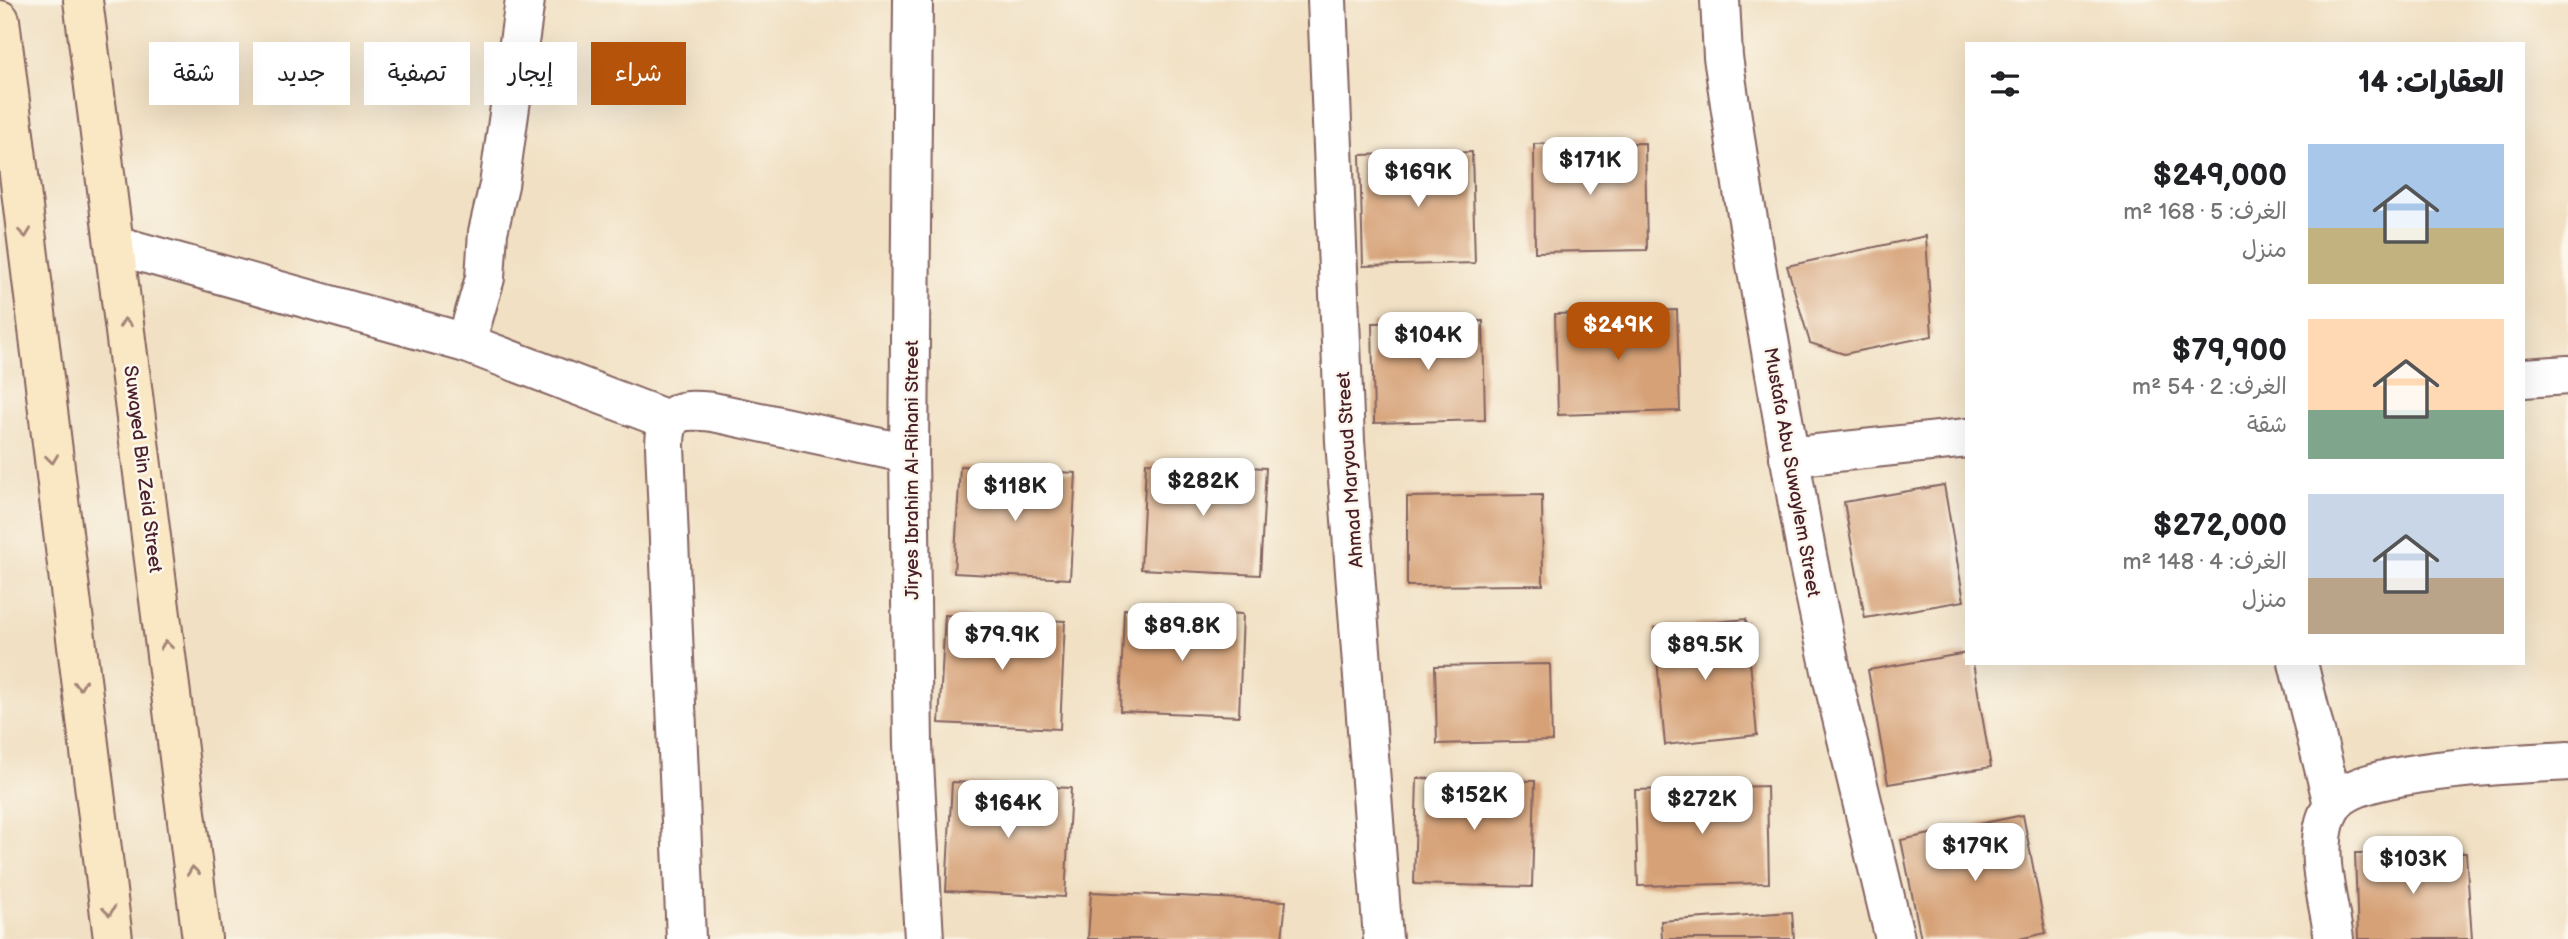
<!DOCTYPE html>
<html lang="ar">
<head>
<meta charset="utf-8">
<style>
  :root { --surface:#fff; --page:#f6f6f6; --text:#202124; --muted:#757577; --accent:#b45309 }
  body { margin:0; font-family:"Balsamiq Sans","Playpen Sans Arabic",sans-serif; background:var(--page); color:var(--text); direction:rtl; height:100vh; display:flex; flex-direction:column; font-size:26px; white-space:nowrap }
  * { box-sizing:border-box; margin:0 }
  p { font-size:23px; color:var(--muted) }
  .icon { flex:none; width:38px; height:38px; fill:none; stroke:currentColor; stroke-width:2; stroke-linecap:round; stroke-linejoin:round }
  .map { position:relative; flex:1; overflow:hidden; direction:ltr }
  .drawer { position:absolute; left:1965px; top:42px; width:560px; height:623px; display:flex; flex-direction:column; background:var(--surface); border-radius:0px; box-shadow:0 7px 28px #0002; direction:rtl }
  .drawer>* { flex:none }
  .top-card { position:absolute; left:21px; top:42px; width:665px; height:63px; direction:rtl; display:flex; gap:14px }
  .price { position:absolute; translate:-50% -60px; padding:0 16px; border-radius:14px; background:#fff; color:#222; font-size:23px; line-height:46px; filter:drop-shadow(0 2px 4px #0008) }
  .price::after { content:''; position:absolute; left:50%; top:42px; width:21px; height:16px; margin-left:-10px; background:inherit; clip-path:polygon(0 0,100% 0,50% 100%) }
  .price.selected { background:var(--accent); color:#fff }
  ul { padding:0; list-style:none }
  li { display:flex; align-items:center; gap:21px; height:175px; padding:0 21px }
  li span { display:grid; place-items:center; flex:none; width:196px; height:140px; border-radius:0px; color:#555 }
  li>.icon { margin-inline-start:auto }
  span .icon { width:84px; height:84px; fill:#fffc; stroke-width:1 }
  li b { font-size:30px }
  h2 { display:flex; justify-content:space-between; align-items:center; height:84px; padding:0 21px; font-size:30px }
  .pill { padding:0 24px; border-radius:0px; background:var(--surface); box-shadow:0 7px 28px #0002; font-size:24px; line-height:63px }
  .pill.selected { background:var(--accent); color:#fff }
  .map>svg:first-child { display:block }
</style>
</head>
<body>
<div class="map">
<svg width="2568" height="939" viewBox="0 0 2568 939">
  <rect width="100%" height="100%" fill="#fbf7ec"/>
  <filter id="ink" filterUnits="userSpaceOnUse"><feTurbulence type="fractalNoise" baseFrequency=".0143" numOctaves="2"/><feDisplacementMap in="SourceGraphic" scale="14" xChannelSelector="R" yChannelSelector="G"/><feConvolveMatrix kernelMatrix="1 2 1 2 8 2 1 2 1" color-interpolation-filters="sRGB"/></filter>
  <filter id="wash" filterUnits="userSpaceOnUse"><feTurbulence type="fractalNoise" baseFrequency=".00686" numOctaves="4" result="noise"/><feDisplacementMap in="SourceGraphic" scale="28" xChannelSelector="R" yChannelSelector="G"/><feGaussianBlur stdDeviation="1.57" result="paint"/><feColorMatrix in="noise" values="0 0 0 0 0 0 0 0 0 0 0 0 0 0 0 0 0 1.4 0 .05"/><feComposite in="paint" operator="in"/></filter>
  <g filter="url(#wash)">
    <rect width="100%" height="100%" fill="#f1e0c3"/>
    <g id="blocks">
      <g fill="#d6a177">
        <polygon points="1645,143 1647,250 1535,252 1534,144"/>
        <polygon points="1472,152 1475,263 1363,266 1360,155"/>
        <polygon points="1926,236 1932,336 1844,354 1810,343 1787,266"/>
        <polygon points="1677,310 1680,411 1558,415 1555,314"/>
        <polygon points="1483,321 1485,420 1374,423 1372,323"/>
        <polygon points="1146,462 1266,468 1260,575 1141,569"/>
        <polygon points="960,466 1076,473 1070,579 954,573"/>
        <polygon points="1944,485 1964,601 1865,618 1844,502"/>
        <polygon points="1542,495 1543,585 1407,586 1407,497"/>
        <polygon points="1124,609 1243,614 1239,716 1120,711"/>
        <polygon points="945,615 1065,621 1060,729 939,723"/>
        <polygon points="1746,619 1757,735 1665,745 1654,628"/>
        <polygon points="1967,653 1967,663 1973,663 1991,767 1888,784 1868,670"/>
        <polygon points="1550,664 1552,741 1437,744 1435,666"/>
        <polygon points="1417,778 1535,781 1532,887 1414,884"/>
        <polygon points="952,782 1071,788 1065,897 946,891"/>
        <polygon points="1767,786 1769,883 1638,886 1635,790"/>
        <polygon points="2023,815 2046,933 2019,939 1921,939 1901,840"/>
        <polygon points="2355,853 2466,853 2472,939 2358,939"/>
        <polygon points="1091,892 1286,901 1282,939 1088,939"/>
        <polygon points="1792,912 1794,939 1662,939 1661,921"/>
      </g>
    </g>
  </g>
  <g filter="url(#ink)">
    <use href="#blocks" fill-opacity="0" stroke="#846360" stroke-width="2"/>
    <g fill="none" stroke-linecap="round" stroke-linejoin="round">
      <defs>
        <g id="minor">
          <polyline points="525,0 499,185 488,232 485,278 466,343 668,420"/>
          <polyline points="913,0 909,454 913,745 924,939"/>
          <polyline points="1327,0 1345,441 1383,939"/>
          <polyline points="1720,0 1723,57 1743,191 1807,556 1833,680 1895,939"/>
          <polyline points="115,245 466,343"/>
          <polyline points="2524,378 2568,375"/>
          <polyline points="1789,457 1967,438"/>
          <polyline points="2298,663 2333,804"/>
          <path d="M686,939L665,446C665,409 681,409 713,412L909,454"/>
          <path d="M2334,939C2329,902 2315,859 2325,822C2328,812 2333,802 2342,796C2378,769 2519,764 2568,761"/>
        </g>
        <g id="secondary">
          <polyline points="83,0 202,939"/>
          <polyline points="0,20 113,939"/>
        </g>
      </defs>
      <use href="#minor" stroke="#846360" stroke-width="42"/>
      <use href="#secondary" stroke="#846360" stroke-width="42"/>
      <use href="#minor" stroke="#fff" stroke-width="38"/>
      <use href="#secondary" stroke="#fae7c3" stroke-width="38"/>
    </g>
    <defs><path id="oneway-chevron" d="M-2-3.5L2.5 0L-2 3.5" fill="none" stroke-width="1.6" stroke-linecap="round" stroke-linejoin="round" transform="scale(1.75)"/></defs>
    <g stroke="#a28377">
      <use href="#oneway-chevron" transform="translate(25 233) rotate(83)"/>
      <use href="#oneway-chevron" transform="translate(125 323) rotate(-97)"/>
      <use href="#oneway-chevron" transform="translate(52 459) rotate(83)"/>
      <use href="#oneway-chevron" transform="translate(166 645) rotate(-97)"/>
      <use href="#oneway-chevron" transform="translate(80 685) rotate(83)"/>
      <use href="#oneway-chevron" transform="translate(193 871) rotate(-97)"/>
      <use href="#oneway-chevron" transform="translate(109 911) rotate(83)"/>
    </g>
  </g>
  <g text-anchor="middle" stroke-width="5" stroke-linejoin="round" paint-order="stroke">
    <g font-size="19" fill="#4a1f2b" stroke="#fbf7ec">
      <text transform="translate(144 469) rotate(83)" y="7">Suwayed Bin Zeid Street</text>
      <text transform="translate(911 470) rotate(-90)" y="7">Jiryes Ibrahim Al-Rihani Street</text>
      <text transform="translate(1349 470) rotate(-94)" y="7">Ahmad Maryoud Street</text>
      <text transform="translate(1793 472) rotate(80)" y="7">Mustafa Abu Suwaylem Street</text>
    </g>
  </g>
</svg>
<b class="price" style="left:1590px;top:197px">$171K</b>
<b class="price" style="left:1418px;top:209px">$169K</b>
<b class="price selected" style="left:1618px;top:362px">$249K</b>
<b class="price" style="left:1428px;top:372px">$104K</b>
<b class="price" style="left:1203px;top:518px">$282K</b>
<b class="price" style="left:1015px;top:523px">$118K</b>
<b class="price" style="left:1182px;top:663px">$89.8K</b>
<b class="price" style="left:1002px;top:672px">$79.9K</b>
<b class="price" style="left:1705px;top:682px">$89.5K</b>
<b class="price" style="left:1474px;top:832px">$152K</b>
<b class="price" style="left:1702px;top:836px">$272K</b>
<b class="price" style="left:1008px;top:840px">$164K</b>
<b class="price" style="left:1975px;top:883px">$179K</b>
<b class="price" style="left:2413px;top:896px">$103K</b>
<div class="top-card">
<a class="pill selected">شراء</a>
<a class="pill">إيجار</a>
<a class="pill">تصفية</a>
<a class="pill">جديد</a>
<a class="pill">شقة</a>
</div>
<section class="drawer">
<h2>العقارات: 14<svg class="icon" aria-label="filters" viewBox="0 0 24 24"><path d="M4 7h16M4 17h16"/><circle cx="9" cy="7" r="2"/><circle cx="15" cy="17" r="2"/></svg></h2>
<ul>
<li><span style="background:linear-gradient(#a9c7e8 60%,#c2b280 0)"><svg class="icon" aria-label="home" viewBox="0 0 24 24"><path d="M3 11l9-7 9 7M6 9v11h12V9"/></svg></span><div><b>$249,000</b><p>الغرف: 5 · 168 m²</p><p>منزل</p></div></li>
<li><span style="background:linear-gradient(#ffd9b3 65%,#7fa58c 0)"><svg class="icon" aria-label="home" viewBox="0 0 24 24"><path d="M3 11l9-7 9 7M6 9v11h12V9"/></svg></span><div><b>$79,900</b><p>الغرف: 2 · 54 m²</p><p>شقة</p></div></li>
<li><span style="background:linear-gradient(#c9d6e8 60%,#b9a48a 0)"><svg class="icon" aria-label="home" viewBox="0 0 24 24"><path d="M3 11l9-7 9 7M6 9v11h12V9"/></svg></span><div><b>$272,000</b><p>الغرف: 4 · 148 m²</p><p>منزل</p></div></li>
</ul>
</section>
</div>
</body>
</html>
